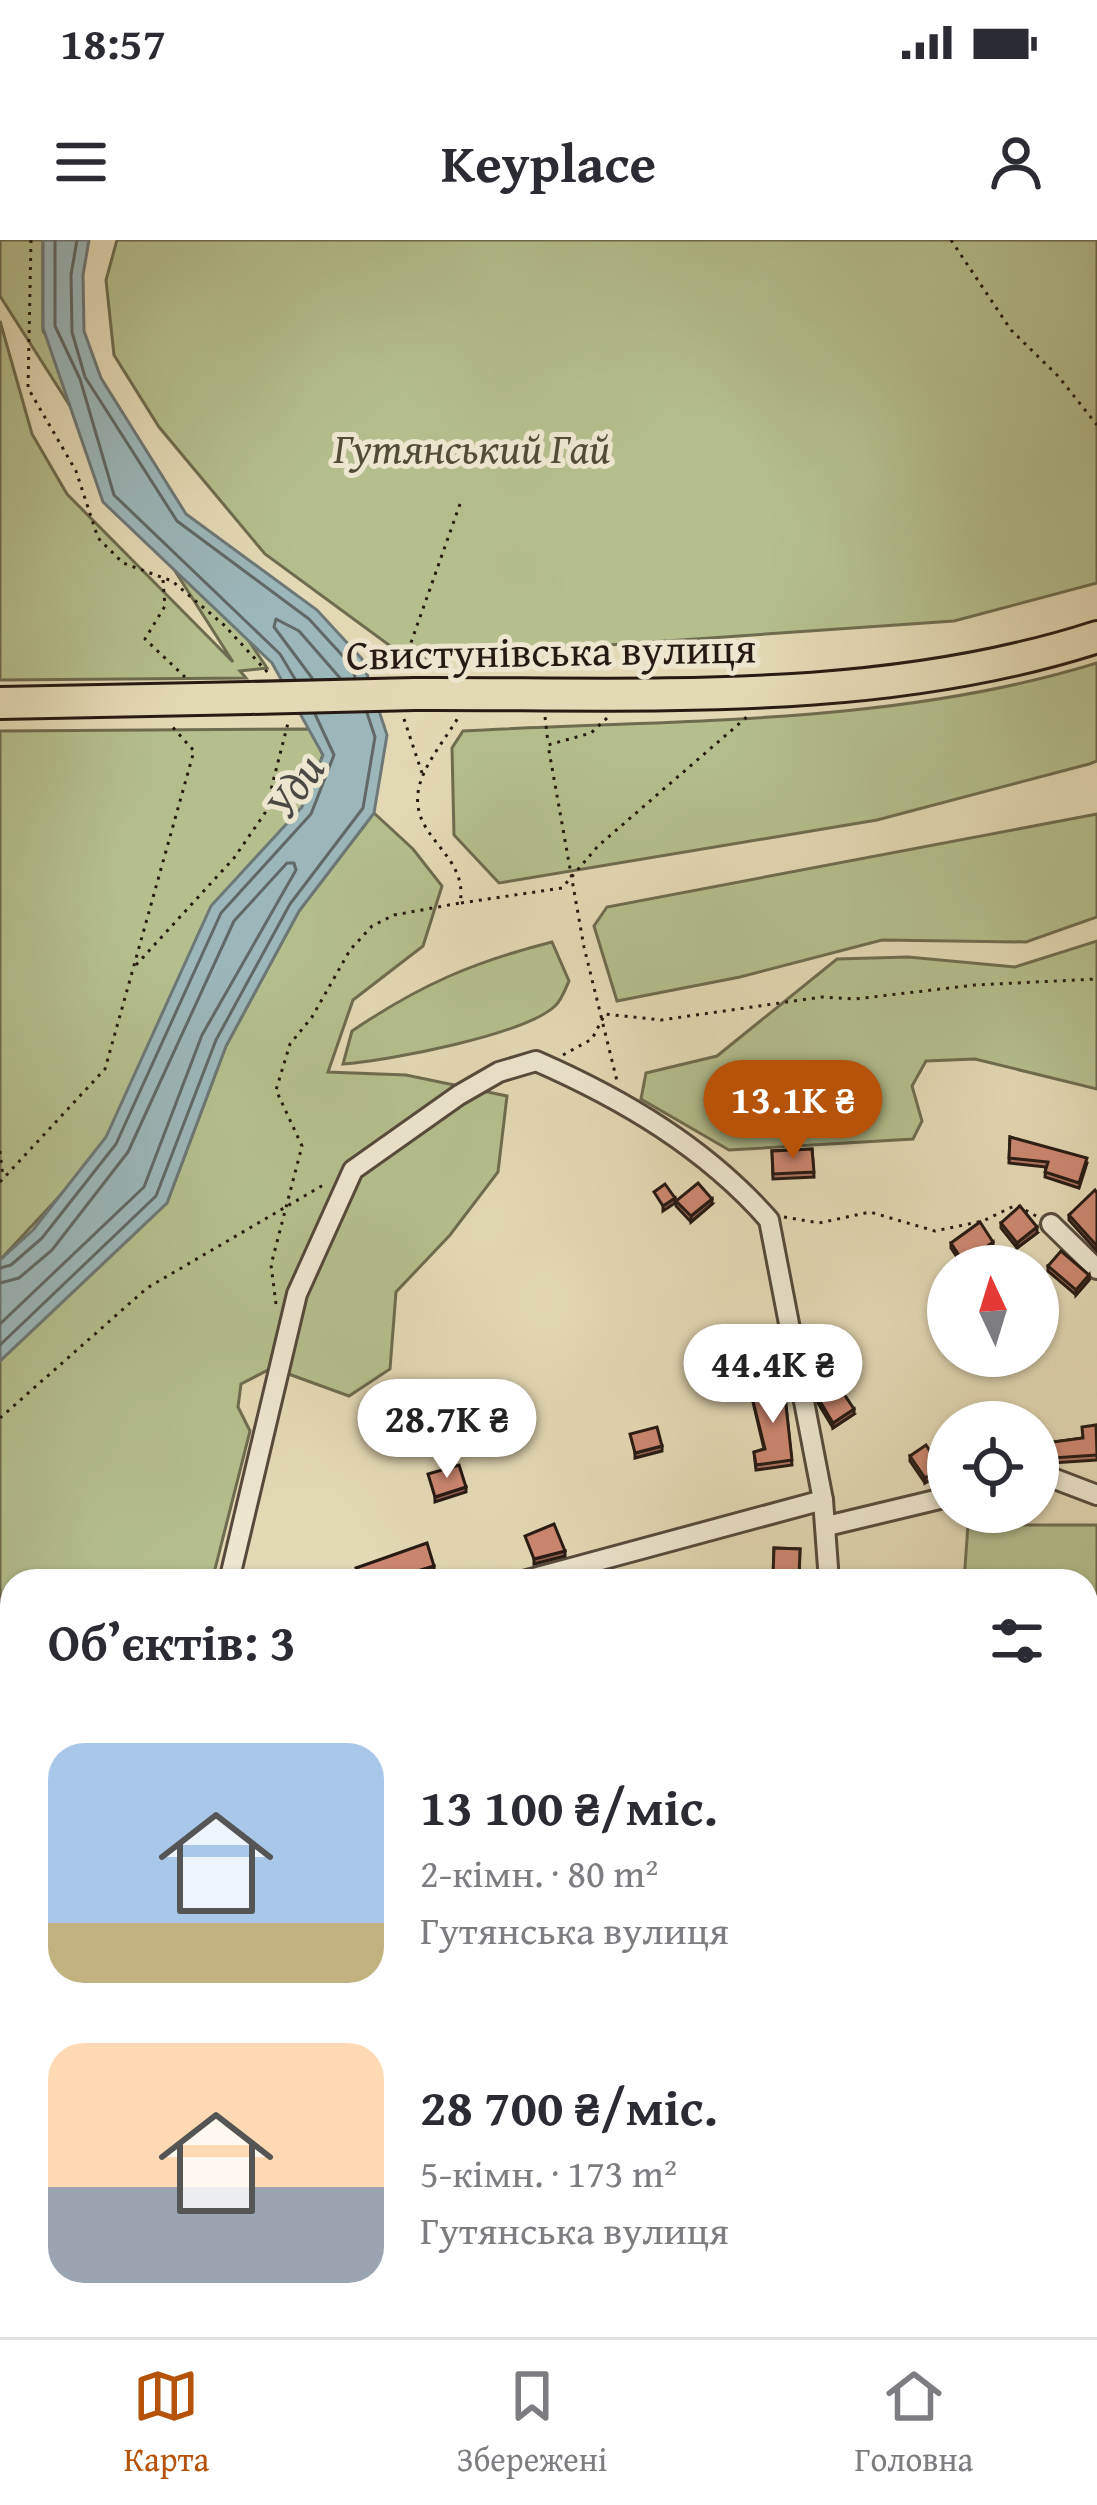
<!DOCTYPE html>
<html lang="uk">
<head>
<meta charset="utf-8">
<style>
  :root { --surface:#fff; --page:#f7f7f7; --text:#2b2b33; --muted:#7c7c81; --line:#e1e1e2; --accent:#b45309 }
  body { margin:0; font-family:"Gentium Book Plus",serif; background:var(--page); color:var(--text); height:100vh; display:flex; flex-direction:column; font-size:45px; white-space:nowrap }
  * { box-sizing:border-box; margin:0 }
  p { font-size:39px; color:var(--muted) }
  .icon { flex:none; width:66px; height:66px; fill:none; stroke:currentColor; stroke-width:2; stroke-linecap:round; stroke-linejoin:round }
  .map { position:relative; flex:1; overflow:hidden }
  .drawer { position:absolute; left:0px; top:1329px; width:1098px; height:768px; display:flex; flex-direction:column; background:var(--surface); border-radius:36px 36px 0 0; box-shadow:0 3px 9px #0004 }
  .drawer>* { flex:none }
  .needle { width:78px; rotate:356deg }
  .tools { position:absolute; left:927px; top:1005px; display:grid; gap:24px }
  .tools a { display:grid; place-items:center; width:132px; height:132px; border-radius:50%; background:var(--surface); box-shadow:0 3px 9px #0004; font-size:60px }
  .price { position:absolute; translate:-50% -102px; padding:0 27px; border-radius:42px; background:#fff; color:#222; font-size:39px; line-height:78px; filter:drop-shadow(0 3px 6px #0008) }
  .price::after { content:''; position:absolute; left:50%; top:72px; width:36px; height:27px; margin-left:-18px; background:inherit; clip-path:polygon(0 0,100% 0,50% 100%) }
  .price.current { background:var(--accent); color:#fff }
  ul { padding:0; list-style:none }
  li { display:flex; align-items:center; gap:36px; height:300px; padding:0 48px }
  li span { display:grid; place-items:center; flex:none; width:336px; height:240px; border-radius:36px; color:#555 }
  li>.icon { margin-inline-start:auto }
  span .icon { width:144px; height:144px; fill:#fffc; stroke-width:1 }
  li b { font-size:51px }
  h2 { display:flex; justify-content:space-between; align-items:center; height:144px; padding:0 48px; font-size:51px }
  .status { display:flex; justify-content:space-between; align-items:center; height:84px; padding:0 60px; background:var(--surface); direction:ltr }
  .status svg { height:33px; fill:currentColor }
  header { display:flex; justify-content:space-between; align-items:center; height:156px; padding:0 48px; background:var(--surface); font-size:54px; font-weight:700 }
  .tab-bar { display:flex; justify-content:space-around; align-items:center; height:168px; border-top:3px solid var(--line); background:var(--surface); font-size:33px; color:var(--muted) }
  .tab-bar a { display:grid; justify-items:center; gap:6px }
  .tab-bar .current { color:var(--accent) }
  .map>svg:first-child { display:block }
</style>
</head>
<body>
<div class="status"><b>18:57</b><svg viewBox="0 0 49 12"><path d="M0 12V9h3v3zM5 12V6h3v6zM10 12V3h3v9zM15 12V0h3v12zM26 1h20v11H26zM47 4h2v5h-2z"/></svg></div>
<header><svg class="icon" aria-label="menu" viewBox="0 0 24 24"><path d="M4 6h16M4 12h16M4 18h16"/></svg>Keyplace<svg class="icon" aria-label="person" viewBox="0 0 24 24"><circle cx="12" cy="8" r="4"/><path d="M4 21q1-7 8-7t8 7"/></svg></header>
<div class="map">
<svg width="1097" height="2097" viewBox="0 0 1097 2097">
  <rect width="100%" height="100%" fill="#e4d9b5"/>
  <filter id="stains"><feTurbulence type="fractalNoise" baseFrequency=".00167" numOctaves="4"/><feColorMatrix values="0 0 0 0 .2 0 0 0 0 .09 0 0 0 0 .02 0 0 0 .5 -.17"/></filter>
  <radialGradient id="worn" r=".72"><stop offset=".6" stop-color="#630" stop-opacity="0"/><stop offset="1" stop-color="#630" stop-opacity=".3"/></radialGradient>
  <g fill="#b4bf8d" stroke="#6e6c50" stroke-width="3">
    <polygon points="0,0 43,0 43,91 267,428 240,431 246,438 0,440 0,81 32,194 67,254 233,422 0,56"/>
    <polygon points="117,0 1097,0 1097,343 954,381 408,419 265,314 159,187 114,115 106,40"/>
    <path d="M1097,423V521L1089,524L877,580L499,643L454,595L452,508L463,491C674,479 893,486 1097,423Z"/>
    <polygon points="310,489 323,515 300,572 112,900 0,1020 0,491"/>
    <polygon points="374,573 413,609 442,646 423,706 353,760 328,832 406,835 507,856 498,932 450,995 396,1052 390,1129 349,1156 272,1128 241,1144 238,1167 250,1191 212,1341 12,1341 12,1777 0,1791 0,1121 167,963 226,806 299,671"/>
    <polygon points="1097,574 1097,677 1026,702 882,700 740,737 617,761 594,686 607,667"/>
    <polygon points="1097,701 1097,849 975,819 926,821 912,846 922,881 913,899 729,910 641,859 646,833 717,816 837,719 908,717 1015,727"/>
    <path d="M552,702L569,741C566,748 561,761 555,766C524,795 387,821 343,824L352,791C420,745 473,722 552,702Z"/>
    <polygon points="968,1285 1097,1285 1097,1403 1086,1405 1086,1341 964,1341"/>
    <polygon points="0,2047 12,2048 12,2085 139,2085 138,2097 0,2097"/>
  </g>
  <polygon fill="#9bb7ba" stroke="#6d7877" stroke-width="3" points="43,0 89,0 83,35 84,91 101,138 186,274 317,370 362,419 387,495 374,573 299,671 226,806 167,963 0,1121 0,1020 33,990 106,897 211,666 302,567 323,515 272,423 103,262 43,88"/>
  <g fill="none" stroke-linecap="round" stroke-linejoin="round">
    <g stroke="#616866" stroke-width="3">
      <polyline points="55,0 55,86 80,139 114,255 280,414 295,439"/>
      <polyline points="77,0 71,35 72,92 85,137 177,281 309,379 351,425 355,437"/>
      <polyline points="312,438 274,387 276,379 299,391 340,438"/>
      <polyline points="0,1028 11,1025 42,998 116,904 221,673 311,574 334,515 315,474"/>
      <polyline points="0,1043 19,1038 52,1010 128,912 234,681 287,623 294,623 296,630 202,795 144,947 0,1084"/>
      <polyline points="0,1105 156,956 216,800 290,664 363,568 375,497 367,473"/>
    </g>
    <defs>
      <g id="street">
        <polyline points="1051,984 1097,1029"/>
        <polyline points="1038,1241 1055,1239 1097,1255"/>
        <polyline points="827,1286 948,1257"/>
        <path d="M229,1341L297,1054L353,930L459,855L499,832L536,821C623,859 706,908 769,980L823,1260L829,1341"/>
        <polyline points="523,1341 823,1260"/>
        <polyline points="1086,1672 1097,1663"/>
        <polyline points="150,2085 151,2097"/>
        <polyline points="793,2094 815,2085"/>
      </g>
      <g id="primary">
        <path d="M415,454C642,453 878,468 1097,397"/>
        <polyline points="0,463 249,458"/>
      </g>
    </defs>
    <use href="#street" stroke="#564a3c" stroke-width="24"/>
    <use href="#primary" stroke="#271a13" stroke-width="36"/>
    <g stroke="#271a13" stroke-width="3" stroke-dasharray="3 6" stroke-linecap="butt">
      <polyline points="31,0 28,148 76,231 98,298 123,323 172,341 224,385 270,435"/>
      <polyline points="951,0 1011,90 1058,136 1097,185"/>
      <polyline points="163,340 165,366 145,399 185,437"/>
      <polyline points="402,428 460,264"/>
      <polyline points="545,477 548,503"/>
      <polyline points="607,478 591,493 548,505 584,707 617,841"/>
      <polyline points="404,479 422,533"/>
      <polyline points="461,663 562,648 598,606 748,476"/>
      <polyline points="136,725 234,618 265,573 288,483"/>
      <polyline points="563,815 592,799 605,774 661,780 822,757 855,759 975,745 1097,739"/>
      <polyline points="0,911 3,938"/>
      <polyline points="0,942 105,829 194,511 169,483"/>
      <polyline points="784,977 819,983 870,972 935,991 983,981 1016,965 1038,977"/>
      <path d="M276,1064L271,1025L302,906L276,850L290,804L312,777L350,710L372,686L394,675L460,663C469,615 412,599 418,553C421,527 446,499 459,476"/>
      <polyline points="0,1178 147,1048 325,944"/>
    </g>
    <use href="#street" stroke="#ede6cf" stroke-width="18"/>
    <use href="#primary" stroke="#e4d9b5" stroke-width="30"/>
    <defs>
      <polyline id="primary-bridge" points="249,458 415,454"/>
    </defs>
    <use href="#primary-bridge" stroke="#271a13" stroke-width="36" stroke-linecap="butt"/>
    <use href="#primary-bridge" stroke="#e4d9b5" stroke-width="30"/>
  </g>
  <g fill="#b07461" stroke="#271a13" stroke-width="3">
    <polygon points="1010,897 1087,923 1079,948 1045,937 1046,927 1009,923"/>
    <polygon points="812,909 814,937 773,939 772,911"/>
    <polygon points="1097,953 1097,1011 1069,980 1069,975"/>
    <polygon points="676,961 712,964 691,982 676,966"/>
    <polygon points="1001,983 1037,993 1017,1008 1001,988"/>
    <polygon points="951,1003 993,1007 966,1026 963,1026 951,1008"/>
    <polygon points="1048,1026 1089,1040 1076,1055 1048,1031"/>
    <polygon points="784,1147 792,1225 756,1230 754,1212 764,1209 751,1153"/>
    <polygon points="818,1158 854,1174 833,1188 818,1163"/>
    <polygon points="1097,1193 1097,1220 1038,1224 1038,1204 1083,1198"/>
    <polygon points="910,1216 941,1233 925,1243 910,1221"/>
    <polygon points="774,1308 800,1309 799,1341 773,1340"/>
  </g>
  <g fill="#905e4f" stroke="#271a13" stroke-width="3">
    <polygon points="675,958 675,963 663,971 663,966"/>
    <polygon points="712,959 712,964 691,982 691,976"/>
    <polygon points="1037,987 1037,993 1017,1008 1017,1003"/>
    <polygon points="993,1002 993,1007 964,1026 964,1023"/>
    <polygon points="1089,1035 1089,1040 1076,1055 1076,1050"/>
    <polygon points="854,1169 854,1174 833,1188 833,1183"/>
    <polygon points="662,1206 662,1211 635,1218 635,1213"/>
    <polygon points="941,1228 941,1233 925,1243 925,1238"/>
    <polygon points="466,1247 466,1252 435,1262 435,1257"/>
    <polygon points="565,1311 565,1316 534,1324 534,1319"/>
    <polygon points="434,1326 434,1331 401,1341 385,1341"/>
    <polygon points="900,2085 900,2090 883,2097 871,2097"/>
  </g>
  <g fill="#cd8771" stroke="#271a13" stroke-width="3">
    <polygon points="1010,897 1087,918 1079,943 1045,932 1048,922 1009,918"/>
    <polygon points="812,909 814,932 773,934 772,911"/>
    <polygon points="698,943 712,959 691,976 676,961"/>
    <polygon points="665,944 675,958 663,966 654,952"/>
    <polygon points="1095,950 1097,953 1097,1006 1069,975"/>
    <polygon points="1020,966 1037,987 1017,1003 1001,983"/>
    <polygon points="980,982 993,1002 964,1023 951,1003"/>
    <polygon points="1061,1011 1089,1035 1076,1050 1048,1026"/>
    <polygon points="838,1145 854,1169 833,1183 818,1158"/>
    <polygon points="784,1147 792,1220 756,1225 754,1212 765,1209 751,1153"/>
    <polygon points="1096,1185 1097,1215 1038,1219 1038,1204 1083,1198 1082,1187"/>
    <polygon points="657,1187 662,1206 635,1213 630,1194"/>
    <polygon points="926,1205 941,1228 925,1238 910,1216"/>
    <polygon points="459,1225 466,1247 435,1257 428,1234"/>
    <polygon points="554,1284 565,1311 534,1319 525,1296"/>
    <polygon points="427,1303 434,1326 385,1341 360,1341 356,1328"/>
    <polygon points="774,1308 800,1309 799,1336 773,1335"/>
    <polygon points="1097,1681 1097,1715 1086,1725 1086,1692"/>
    <polygon points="166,2085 194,2085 195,2097 167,2097"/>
    <polygon points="748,2085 768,2085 768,2097 747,2097"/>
    <polygon points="833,2085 899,2085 871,2097 831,2097 827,2088"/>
  </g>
  <g text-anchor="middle" stroke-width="10" stroke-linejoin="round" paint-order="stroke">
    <g font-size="42" font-style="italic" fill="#514c38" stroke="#ede6cf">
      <text x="472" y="223">Гутянський Гай</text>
    </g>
    <g font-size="42" fill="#271a13" stroke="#ede6cf">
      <text transform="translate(551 411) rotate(-1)" y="15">Свистунівська вулиця</text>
    </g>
    <g font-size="45" font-style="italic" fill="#4a4945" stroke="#ede6cf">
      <text transform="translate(294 546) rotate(-55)" y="16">Уди</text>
    </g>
  </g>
  <rect width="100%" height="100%" filter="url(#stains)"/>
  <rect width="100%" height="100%" fill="url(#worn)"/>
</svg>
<div class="tools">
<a><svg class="needle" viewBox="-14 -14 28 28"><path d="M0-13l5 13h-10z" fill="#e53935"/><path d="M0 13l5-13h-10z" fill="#7c7c81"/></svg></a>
<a><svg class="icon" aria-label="locate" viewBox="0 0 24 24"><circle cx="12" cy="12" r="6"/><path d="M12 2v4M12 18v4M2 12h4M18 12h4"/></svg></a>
</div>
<b class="price current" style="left:793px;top:922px">13.1K ₴</b>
<b class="price" style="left:773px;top:1186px">44.4K ₴</b>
<b class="price" style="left:447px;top:1241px">28.7K ₴</b>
<section class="drawer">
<h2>Об’єктів: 3<svg class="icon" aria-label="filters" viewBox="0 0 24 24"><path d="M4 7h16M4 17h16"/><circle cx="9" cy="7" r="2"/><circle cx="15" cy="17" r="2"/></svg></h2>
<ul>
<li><span style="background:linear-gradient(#a9c7e8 75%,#c2b280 0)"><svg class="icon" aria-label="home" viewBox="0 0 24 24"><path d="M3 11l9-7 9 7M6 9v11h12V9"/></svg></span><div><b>13 100 ₴/міс.</b><p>2-кімн. · 80 m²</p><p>Гутянська вулиця</p></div></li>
<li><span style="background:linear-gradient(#ffd9b3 60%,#9aa5b1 0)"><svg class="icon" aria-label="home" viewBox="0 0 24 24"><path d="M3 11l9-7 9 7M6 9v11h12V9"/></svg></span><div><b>28 700 ₴/міс.</b><p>5-кімн. · 173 m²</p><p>Гутянська вулиця</p></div></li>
</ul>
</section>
</div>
<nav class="tab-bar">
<a class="current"><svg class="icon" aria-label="map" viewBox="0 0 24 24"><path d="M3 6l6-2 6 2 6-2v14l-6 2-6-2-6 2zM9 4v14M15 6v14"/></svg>Карта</a>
<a><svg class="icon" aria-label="saved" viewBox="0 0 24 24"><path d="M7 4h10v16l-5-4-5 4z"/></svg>Збережені</a>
<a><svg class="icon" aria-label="home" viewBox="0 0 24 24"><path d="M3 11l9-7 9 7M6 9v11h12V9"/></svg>Головна</a>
</nav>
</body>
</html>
